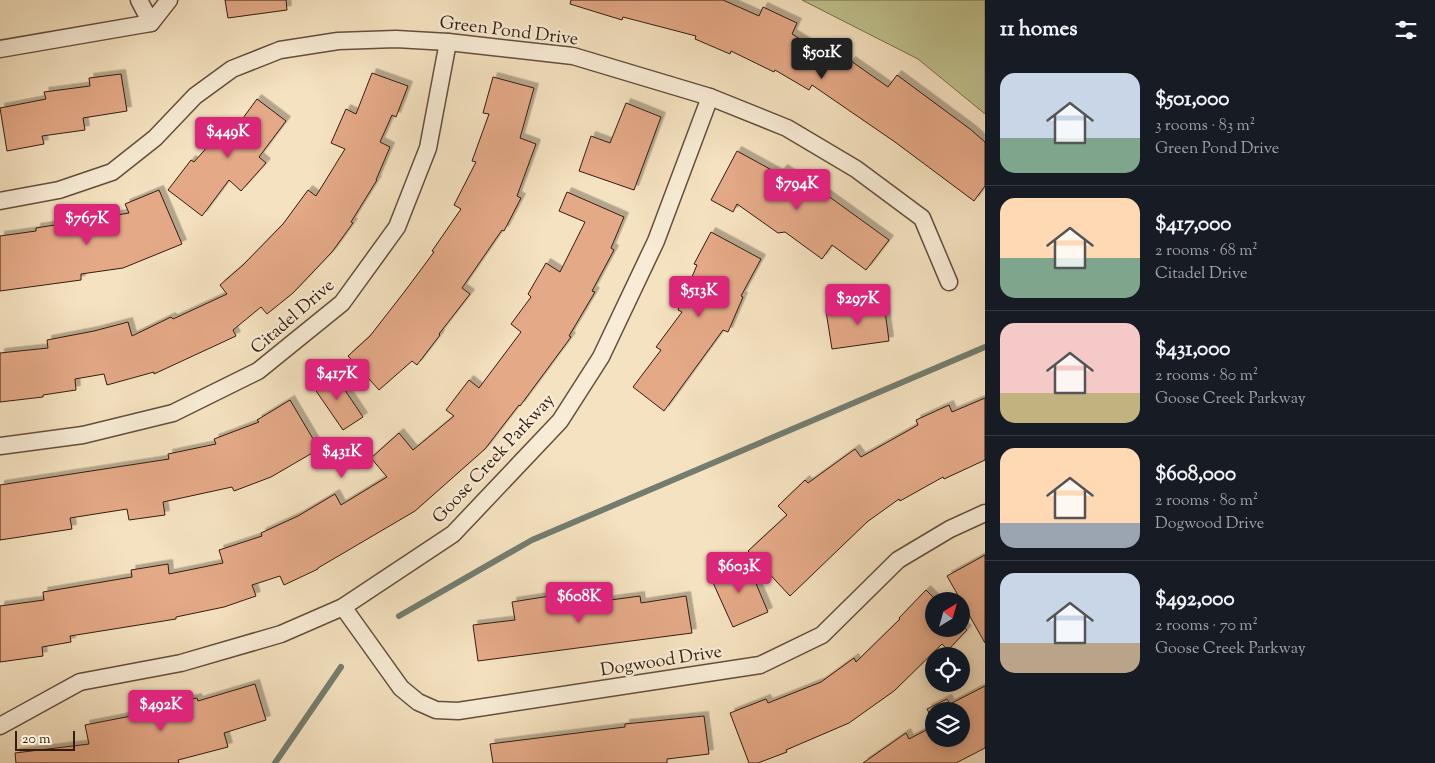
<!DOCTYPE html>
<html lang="en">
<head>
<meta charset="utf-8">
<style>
  :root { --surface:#171b24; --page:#242831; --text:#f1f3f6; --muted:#9ea1a6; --line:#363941; --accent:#db2777 }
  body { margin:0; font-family:"Sorts Mill Goudy",serif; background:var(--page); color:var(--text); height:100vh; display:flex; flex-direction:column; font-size:19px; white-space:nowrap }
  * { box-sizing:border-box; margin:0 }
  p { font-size:16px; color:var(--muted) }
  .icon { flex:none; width:28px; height:28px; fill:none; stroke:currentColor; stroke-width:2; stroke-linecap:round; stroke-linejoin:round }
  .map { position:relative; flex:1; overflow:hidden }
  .details { display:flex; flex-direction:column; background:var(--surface); width:450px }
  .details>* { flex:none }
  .needle { width:32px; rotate:37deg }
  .controls { position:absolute; left:925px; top:592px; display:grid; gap:10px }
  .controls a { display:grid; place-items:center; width:45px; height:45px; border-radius:50%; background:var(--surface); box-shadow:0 2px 12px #0003; font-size:25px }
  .scale { position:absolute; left:15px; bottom:12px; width:60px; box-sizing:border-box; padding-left:5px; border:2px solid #341c10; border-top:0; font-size:14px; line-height:18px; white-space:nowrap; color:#341c10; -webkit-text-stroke:4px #f8ecd6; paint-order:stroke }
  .price { position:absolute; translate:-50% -42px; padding:0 11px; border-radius:5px; background:var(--accent); color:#fff; font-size:16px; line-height:32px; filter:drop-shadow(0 1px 2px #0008) }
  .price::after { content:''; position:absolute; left:50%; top:30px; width:15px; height:11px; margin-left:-8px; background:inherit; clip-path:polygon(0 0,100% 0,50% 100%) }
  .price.active { background:#222; color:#fff }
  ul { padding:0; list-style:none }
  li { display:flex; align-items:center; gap:15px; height:125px; padding:0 15px }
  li+li { border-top:1px solid var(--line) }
  li span { display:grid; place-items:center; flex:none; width:140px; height:100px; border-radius:15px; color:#555 }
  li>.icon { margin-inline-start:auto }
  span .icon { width:60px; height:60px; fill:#fffc; stroke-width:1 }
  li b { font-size:21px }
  h2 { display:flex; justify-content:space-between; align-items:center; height:60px; padding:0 15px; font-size:21px }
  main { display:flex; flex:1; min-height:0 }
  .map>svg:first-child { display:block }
</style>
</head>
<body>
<main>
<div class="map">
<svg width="985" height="763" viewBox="0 0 985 763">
  <defs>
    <filter id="shadow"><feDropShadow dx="4.5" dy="-4.5" stdDeviation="0" flood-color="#0004"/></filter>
  </defs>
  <rect width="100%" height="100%" fill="#f5e2c0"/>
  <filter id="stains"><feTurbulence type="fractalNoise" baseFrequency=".004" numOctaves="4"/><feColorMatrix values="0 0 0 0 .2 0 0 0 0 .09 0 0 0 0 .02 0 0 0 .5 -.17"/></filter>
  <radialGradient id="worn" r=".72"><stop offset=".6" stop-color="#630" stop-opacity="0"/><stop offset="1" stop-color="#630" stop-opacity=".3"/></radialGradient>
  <polygon fill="#c0c28f" stroke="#7a6f50" points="802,0 985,0 985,114 918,59"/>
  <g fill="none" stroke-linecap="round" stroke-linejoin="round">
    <g stroke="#737d6f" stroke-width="6">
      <polyline points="399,616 532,540 985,347"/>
      <polyline points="275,763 341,667"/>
    </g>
  </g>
  <g fill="#e4a987" stroke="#341c10" filter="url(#shadow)">
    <polygon points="225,0 286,0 287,10 228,18"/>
    <polygon points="571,0 723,0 759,16 763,7 797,23 792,34 847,68 851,61 888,87 897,75 970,129 985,142 985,186 974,201 895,142 812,85 809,90 775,70 774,72 731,51 730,54 695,39 696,36 623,17 622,20 570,4"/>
    <polygon points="372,73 408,86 396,117 392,115 380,142 390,147 376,180 377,180 351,222 353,223 332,252 293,293 267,314 261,307 233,330 236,336 154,374 154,372 107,385 104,374 75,379 76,390 43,395 43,397 0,402 0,353 48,348 47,340 94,331 128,322 132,336 171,317 173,319 227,294 220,285 243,265 283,224 308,190 316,196 345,149 331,143 346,109 356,114"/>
    <polygon points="121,74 127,111 83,118 85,130 42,136 44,144 7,151 0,108 46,99 44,92 90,86 89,78"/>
    <polygon points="493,77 534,88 520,138 536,144 517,196 521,198 504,231 502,230 462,288 470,294 439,334 440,335 417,365 412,361 379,390 348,356 370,336 405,291 434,252 432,251 461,209 454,205 476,162 472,161 489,114 483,113"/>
    <polygon points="257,99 286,121 259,157 266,163 241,191 229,180 202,216 168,190 191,160 194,162 225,127 232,133"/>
    <polygon points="626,103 661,117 634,190 579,171 591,136 610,143"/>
    <polygon points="737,151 779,174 783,169 822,195 824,193 889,240 866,270 832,245 822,259 785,232 778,233 737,204 733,212 711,200"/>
    <polygon points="159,190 182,244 123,268 81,274 81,280 0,291 0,236 36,231 36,228 129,213 125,204"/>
    <polygon points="567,192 624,217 611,248 614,250 592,291 595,292 569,336 571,337 520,406 519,405 485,449 415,511 318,568 318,569 284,585 280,576 252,585 256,596 224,607 176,617 176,619 70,636 71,642 42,647 43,656 0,662 0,606 44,600 43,592 132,577 131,570 168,564 169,574 223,563 219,550 262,536 261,533 298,516 335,494 341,505 387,477 371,458 399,433 413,450 454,416 446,410 469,380 479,388 521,332 511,324 531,297 528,294 546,263 560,272 585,222 559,211"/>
    <polygon points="711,232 761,259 741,296 743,297 728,332 723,330 664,411 633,387 661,350 656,347 682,312 678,310 697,265 694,264"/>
    <polygon points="884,303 889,341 832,349 826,311 852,307 862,313 867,305"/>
    <polygon points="332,371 363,417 343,430 312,385"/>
    <polygon points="985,398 985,460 944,479 943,477 900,501 899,499 867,522 790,596 748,551 787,515 778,506 805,480 808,483 855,449 861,457 918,425 916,420 949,405 952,412"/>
    <polygon points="290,400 319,449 271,477 234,491 232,487 163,502 165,515 129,520 127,509 70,518 72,529 0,540 0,485 169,459 168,454 216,444 214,439 259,422 257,420"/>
    <polygon points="985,555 985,643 947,576"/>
    <polygon points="746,560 768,612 733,627 710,576"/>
    <polygon points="594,589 596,602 640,596 641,603 686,596 692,633 478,661 473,625 515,620 512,602"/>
    <polygon points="926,590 937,601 934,601 934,629 961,629 961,625 967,630 948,650 942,644 894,691 849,723 786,750 787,752 758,763 749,763 730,713 766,699 768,703 821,682 854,658 856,662 900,619 899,618"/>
    <polygon points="255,684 266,720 224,733 228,747 178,760 179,763 16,763 15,753 89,744 85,725 131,716 130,713 197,698 198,701"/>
    <polygon points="985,686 985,748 956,763 863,763 906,733 909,739 934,726 934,739 961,739 961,711 934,711 934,723 927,709 947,699 950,704"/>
    <polygon points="704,716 709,754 667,759 667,763 493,763 490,744 625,727 625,724"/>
  </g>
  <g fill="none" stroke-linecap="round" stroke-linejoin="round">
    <defs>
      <g id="minor">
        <polyline points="139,0 151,23 169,0"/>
        <polyline points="0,49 151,23"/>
        <polyline points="0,201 59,190 112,172 155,138 195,96 232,69 280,50 338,41 396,39 448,42 573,56 710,97 787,128 856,169 922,218 949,282"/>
        <polyline points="0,446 83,435 173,413 258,371 342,303 397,227 428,148 448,42"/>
        <polyline points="343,607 401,688 418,702 436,710 458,711 760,665 822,635 898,560 950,529 985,513"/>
        <polyline points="0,726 80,682 181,663 281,634 343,607 453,534 560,421 601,357 656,241 710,97"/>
      </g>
    </defs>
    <use href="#minor" stroke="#644e3c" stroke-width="19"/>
    <use href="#minor" stroke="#f8ecd6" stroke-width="16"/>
  </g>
  <g text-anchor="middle" stroke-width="4.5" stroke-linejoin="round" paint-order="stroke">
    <g font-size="18" fill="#341c10" stroke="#f8ecd6">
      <text transform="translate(509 30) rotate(7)" y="6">Green Pond Drive</text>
      <text transform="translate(292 316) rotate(-41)" y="6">Citadel Drive</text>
      <text transform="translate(493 458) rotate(-47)" y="6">Goose Creek Parkway</text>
      <text transform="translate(661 660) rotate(-9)" y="6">Dogwood Drive</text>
    </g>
  </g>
  <rect width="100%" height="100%" filter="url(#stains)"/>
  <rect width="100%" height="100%" fill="url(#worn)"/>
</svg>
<div class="controls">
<a><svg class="needle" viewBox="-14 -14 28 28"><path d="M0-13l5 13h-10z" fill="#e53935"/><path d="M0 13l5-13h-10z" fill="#9ea1a6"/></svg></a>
<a><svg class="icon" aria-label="locate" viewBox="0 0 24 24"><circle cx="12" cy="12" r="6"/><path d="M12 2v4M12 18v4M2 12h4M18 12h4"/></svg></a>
<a><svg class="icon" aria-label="layers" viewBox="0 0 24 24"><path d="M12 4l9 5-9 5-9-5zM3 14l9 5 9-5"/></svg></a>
</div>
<div class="scale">20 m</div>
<b class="price active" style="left:822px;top:80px">$501K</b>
<b class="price" style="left:228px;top:159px">$449K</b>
<b class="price" style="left:797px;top:211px">$794K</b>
<b class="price" style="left:87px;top:246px">$767K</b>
<b class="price" style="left:699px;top:318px">$513K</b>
<b class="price" style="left:858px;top:326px">$297K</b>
<b class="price" style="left:337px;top:401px">$417K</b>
<b class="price" style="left:342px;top:479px">$431K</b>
<b class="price" style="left:739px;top:594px">$603K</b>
<b class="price" style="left:579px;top:624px">$608K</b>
<b class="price" style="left:161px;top:732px">$492K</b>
</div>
<section class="details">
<h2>11 homes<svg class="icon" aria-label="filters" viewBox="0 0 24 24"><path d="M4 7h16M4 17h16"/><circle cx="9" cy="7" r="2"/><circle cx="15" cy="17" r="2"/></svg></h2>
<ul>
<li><span style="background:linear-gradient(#c9d6e8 65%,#7fa58c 0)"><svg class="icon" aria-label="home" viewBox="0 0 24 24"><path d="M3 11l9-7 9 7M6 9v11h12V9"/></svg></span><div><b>$501,000</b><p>3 rooms · 83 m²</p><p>Green Pond Drive</p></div></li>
<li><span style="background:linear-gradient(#ffd9b3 60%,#7fa58c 0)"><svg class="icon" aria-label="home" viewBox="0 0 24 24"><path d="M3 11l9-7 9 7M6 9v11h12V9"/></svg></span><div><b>$417,000</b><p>2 rooms · 68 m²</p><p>Citadel Drive</p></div></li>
<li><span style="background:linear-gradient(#f6c9c9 70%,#c2b280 0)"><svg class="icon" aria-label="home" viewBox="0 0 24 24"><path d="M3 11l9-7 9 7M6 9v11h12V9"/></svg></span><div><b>$431,000</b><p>2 rooms · 80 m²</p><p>Goose Creek Parkway</p></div></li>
<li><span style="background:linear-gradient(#ffd9b3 75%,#9aa5b1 0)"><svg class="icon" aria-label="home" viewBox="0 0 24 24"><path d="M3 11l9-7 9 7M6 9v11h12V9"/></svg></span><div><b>$608,000</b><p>2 rooms · 80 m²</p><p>Dogwood Drive</p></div></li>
<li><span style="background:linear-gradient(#c9d6e8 70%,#b9a48a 0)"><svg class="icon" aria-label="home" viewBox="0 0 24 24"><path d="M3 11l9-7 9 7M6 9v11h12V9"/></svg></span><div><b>$492,000</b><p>2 rooms · 70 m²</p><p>Goose Creek Parkway</p></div></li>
</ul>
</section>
</main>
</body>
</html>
